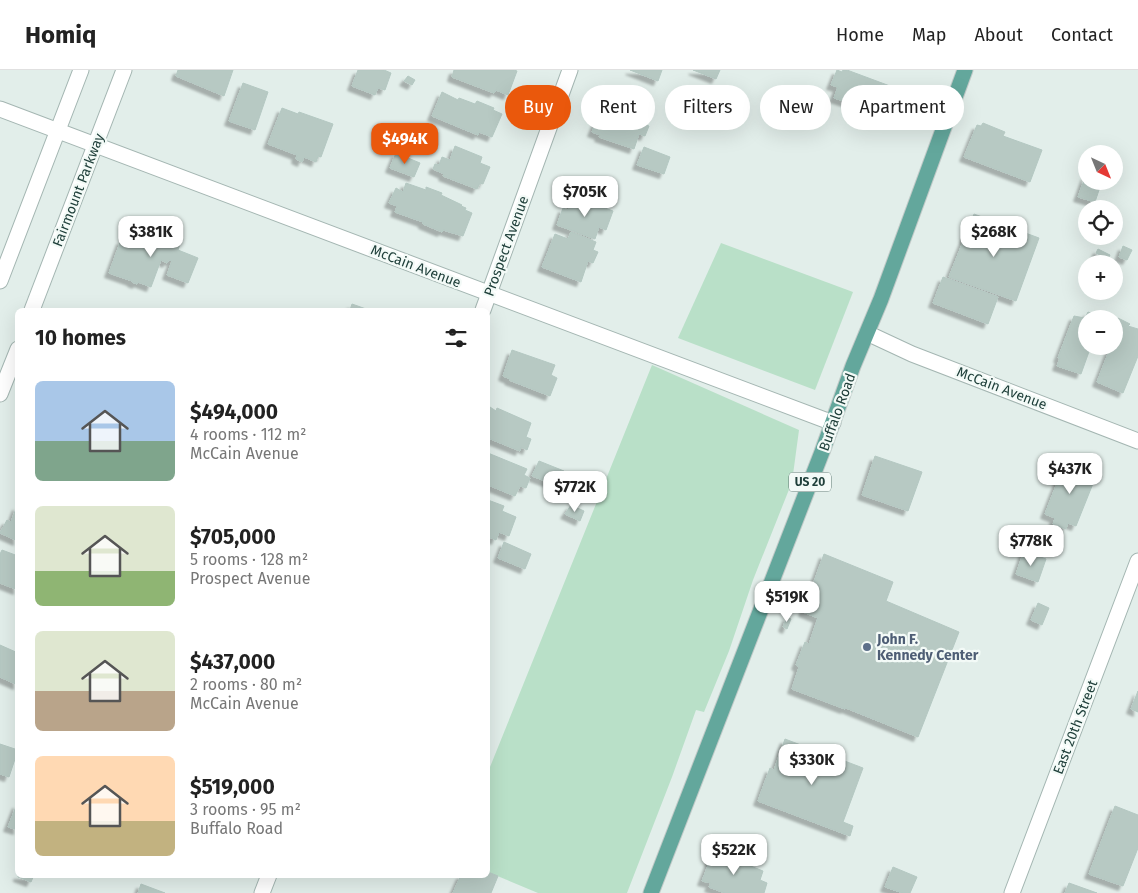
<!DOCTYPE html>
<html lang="en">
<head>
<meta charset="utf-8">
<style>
  :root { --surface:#fff; --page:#f2f2f2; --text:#222; --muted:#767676; --line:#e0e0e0; --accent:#ea580c }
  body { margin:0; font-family:"Fira Sans",sans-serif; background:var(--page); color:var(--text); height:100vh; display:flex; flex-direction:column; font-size:19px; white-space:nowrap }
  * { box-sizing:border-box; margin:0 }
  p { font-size:16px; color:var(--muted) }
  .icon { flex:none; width:28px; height:28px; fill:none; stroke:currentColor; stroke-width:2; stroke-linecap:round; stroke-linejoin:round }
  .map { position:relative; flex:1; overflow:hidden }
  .drawer { position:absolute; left:15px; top:238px; width:475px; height:570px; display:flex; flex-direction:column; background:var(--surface); border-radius:8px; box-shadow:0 5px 20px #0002 }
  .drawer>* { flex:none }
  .guide { position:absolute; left:505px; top:15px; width:475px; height:45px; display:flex; gap:10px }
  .needle { width:32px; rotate:137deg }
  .tools { position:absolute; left:1078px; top:75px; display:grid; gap:10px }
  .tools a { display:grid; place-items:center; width:45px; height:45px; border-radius:50%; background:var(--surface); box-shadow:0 5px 20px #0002; font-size:25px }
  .price { position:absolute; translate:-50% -42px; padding:0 11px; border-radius:10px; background:#fff; color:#222; font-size:16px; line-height:32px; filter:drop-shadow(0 1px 2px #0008) }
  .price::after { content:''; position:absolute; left:50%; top:30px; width:15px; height:11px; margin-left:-8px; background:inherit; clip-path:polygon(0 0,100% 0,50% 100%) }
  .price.current { background:var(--accent); color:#fff }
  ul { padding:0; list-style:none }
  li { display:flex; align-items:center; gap:15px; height:125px; padding:0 20px }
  li span { display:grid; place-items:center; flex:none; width:140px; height:100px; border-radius:8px; color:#555 }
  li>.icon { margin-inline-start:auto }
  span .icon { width:60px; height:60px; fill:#fffc; stroke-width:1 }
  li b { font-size:21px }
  h2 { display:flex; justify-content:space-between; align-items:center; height:60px; padding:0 20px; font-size:21px }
  .tag { padding:0 18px; border-radius:22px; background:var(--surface); box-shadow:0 5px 20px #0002; font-size:18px; line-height:45px }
  .tag.current { background:var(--accent); color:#fff }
  header { display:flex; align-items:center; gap:30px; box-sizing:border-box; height:70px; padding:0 25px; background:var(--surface); border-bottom:1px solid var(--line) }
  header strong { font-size:24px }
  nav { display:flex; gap:28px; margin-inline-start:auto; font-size:18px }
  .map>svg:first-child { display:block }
</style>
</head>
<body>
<header>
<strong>Homiq</strong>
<nav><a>Home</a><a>Map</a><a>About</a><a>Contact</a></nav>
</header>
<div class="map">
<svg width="1138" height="823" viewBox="0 0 1138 823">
  <defs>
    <filter id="shadow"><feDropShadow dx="-4.5" dy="4.5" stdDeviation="1" flood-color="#0004"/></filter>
  </defs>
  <rect width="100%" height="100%" fill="#e2eeea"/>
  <g fill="#b9e0c8">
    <polygon points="721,173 853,222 815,320 678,268"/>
    <polygon points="652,295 799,360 792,412 753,510 729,581 704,642 696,640 672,707 627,823 538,823 488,802 488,702"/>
  </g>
  <g fill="#b7c9c3" stroke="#b4c8c2" filter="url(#shadow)">
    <polygon points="178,0 233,0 224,26 176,6"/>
    <polygon points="358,0 384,0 391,3 385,20 378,18 375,25 352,16"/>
    <polygon points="454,0 514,0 517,1 508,25 496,20 494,23 452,7"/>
    <polygon points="630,0 662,0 658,11"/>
    <polygon points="693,0 720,0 716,9"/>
    <polygon points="837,0 842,2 843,0 847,0 890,16 883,34 881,33 878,42 834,28 838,17 831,15"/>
    <polygon points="408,6 415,10 412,15 404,11"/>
    <polygon points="243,13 268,22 255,60 229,51"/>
    <polygon points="442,22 458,30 459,28 475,34 477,31 494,38 493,40 502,44 492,67 479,62 478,65 432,46"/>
    <polygon points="603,36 610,40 611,38 645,51 643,54 649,56 645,66 639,64 634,79 599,67 600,65 592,62"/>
    <polygon points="282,38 298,44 299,42 333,54 321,87 318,86 316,92 304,87 302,92 296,89 297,85 268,74"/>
    <polygon points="983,53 1005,62 1003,66 1042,80 1030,112 964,87 977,55 981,56"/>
    <polygon points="455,76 482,87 480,93 490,97 483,114 480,113 477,119 443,106 444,104 433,99 435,94 439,95 442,87 450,90"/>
    <polygon points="644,77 670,87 664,104 637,95"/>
    <polygon points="396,83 420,93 414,107 390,98"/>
    <polygon points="1086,105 1086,111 1102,111 1095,132 1078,127"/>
    <polygon points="406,113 426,120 426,117 442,123 441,125 462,135 461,136 466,138 465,140 472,143 463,166 443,160 442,162 423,154 423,152 395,142 397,136 389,133 396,118 403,122"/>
    <polygon points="573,126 613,141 606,160 599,157 595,169 557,155 563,138 568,140"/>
    <polygon points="974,144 1039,168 1016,231 949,207"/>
    <polygon points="134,156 180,174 178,180 198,188 188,213 167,205 172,191 169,190 167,193 161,190 151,217 138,212 137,214 132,212 132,211 109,203 121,170 128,172"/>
    <polygon points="571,162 596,172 593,180 598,182 593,193 588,191 581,212 542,197 555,164 568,169"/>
    <polygon points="1123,176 1132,180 1127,190 1119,187"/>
    <polygon points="1098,179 1110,185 1108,189 1096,183"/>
    <polygon points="943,207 998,227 988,254 933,233"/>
    <polygon points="352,234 369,240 350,240"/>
    <polygon points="1088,242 1100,247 1099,249 1086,249 1086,276 1091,276 1081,304 1057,296 1060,288 1058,288 1074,246 1085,248"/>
    <polygon points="1118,248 1130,254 1128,256 1138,259 1138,286 1123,323 1097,312 1111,276 1114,276 1114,268 1117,260 1114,260"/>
    <polygon points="512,280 555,295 551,305 557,308 550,326 509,310 510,309 503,306"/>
    <polygon points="490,337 496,341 497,338 531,353 526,367 531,369 527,380 521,377 520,381 488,368 488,343"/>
    <polygon points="488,383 527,399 524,405 530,408 526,418 520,416 515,426 488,415"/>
    <polygon points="875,386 922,402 908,441 862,425"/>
    <polygon points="1066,390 1096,402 1092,410 1094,411 1076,456 1068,453 1066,459 1053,454 1055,448 1045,444"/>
    <polygon points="539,391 564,401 558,416 532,406"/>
    <polygon points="488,430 504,436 502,441 516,447 509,466 499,462 496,470 489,467 490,464 488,463"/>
    <polygon points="571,435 584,441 580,451 565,444"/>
    <polygon points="17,436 18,436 18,471 0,463 7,450 11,452"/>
    <polygon points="504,472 531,484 525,499 498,488"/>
    <polygon points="2,480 18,486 18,520 0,513 0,484"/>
    <polygon points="1024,481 1046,489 1038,512 1016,504"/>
    <polygon points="824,484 893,512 886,531 959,562 918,667 846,638 845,639 792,619 799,597 796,595 805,572 809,574 818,548 803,542"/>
    <polygon points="1038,533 1049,538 1042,555 1031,550"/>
    <polygon points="787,547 791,549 787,559 783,557"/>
    <polygon points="0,575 18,583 18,615 0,607"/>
    <polygon points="1138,621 1138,642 1131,639"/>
    <polygon points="785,669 835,688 836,684 844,686 842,690 863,698 843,752 853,756 850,766 758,731 770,698 774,700"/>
    <polygon points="0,674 18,680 9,707 0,704"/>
    <polygon points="17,734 18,734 18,760 8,757"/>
    <polygon points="1115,736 1138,745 1138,778 1123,816 1089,804"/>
    <polygon points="721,784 763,801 760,810 767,813 764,823 725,823 709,817 711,813 702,811 712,785 719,788"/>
    <polygon points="893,797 917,807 910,823 903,823 885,817"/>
    <polygon points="488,802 498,806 491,823 453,823 461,805 488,805"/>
    <polygon points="18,805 34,805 31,812 18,807"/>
    <polygon points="1069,813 1097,823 1065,823"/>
    <polygon points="141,814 165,823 138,823"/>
  </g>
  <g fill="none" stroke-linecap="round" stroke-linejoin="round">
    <defs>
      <g id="minor">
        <polyline points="0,39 833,353"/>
        <polyline points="483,240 570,0"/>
        <polyline points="867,263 912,284 1138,371"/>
        <polyline points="262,823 269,805"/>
        <polyline points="1012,823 1138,491"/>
      </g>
      <g id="tertiary">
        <polyline points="0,211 81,0"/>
        <polyline points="32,240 124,0"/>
        <polyline points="0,324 18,279"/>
      </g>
      <polyline id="primary" points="651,823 822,382 853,296 881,229 965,0"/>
    </defs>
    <use href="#minor" stroke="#a4b6b2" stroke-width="17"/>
    <use href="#tertiary" stroke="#a4b6b2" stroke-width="17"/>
    <use href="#primary" stroke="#c1cac8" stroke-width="17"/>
    <use href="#minor" stroke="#fff" stroke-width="15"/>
    <use href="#tertiary" stroke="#fff" stroke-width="15"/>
    <use href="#primary" stroke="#63a79c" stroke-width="15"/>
  </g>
  <circle fill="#5c6f8a" stroke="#f3faf7" stroke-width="2" cx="867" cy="577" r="5"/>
  <g text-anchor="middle" stroke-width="4.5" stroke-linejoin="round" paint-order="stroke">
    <rect fill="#f3faf7" stroke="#5f7873" stroke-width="1" x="789" y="402.5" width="42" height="19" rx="4"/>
    <g font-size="12" font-weight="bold" fill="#20403b">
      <text x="810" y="416">US 20</text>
    </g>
    <g font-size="14" fill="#20403b" stroke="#f3faf7">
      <text transform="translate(78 120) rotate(-69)" y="5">Fairmount Parkway</text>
      <text transform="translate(506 176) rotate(-70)" y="5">Prospect Avenue</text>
      <text transform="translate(416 196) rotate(21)" y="5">McCain Avenue</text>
      <text transform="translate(1002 318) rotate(21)" y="5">McCain Avenue</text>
      <text transform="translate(837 342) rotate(-70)" y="5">Buffalo Road</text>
      <text transform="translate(1075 657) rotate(-69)" y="5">East 20th Street</text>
    </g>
    <g font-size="14" font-weight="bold" fill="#4e5e75" stroke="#f3faf7" text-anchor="start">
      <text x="877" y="574">John F.<tspan x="877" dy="16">Kennedy Center</tspan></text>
    </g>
  </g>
</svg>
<div class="tools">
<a><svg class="needle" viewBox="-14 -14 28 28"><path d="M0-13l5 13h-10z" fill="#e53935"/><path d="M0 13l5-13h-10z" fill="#767676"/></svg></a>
<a><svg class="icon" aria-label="locate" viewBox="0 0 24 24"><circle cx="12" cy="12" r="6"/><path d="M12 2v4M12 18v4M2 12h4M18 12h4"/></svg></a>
<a>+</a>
<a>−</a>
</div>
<b class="price current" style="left:405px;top:95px">$494K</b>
<b class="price" style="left:585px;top:148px">$705K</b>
<b class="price" style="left:151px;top:188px">$381K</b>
<b class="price" style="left:994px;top:188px">$268K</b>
<b class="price" style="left:1070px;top:425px">$437K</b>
<b class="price" style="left:575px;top:443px">$772K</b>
<b class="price" style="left:1031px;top:497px">$778K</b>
<b class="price" style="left:787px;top:553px">$519K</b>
<b class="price" style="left:812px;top:716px">$330K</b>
<b class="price" style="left:734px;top:806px">$522K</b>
<div class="guide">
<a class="tag current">Buy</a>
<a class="tag">Rent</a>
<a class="tag">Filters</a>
<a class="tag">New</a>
<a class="tag">Apartment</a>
</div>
<section class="drawer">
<h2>10 homes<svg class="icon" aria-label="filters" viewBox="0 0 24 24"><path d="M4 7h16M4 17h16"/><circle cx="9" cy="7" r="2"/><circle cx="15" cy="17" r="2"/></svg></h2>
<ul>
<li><span style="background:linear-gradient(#a9c7e8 60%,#7fa58c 0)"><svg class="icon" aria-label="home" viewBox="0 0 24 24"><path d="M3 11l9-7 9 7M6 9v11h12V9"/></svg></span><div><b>$494,000</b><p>4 rooms · 112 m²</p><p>McCain Avenue</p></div></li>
<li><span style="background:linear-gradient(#dfe7d0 65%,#8fb573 0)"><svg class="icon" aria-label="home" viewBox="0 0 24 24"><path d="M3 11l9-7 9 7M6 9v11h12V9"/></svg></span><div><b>$705,000</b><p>5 rooms · 128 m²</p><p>Prospect Avenue</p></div></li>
<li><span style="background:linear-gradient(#dfe7d0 60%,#b9a48a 0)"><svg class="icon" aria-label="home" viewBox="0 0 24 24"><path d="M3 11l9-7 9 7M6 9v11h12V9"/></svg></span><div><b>$437,000</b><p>2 rooms · 80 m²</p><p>McCain Avenue</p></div></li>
<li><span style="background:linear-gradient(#ffd9b3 65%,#c2b280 0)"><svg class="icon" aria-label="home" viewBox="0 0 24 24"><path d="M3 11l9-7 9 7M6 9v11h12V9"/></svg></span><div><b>$519,000</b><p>3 rooms · 95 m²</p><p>Buffalo Road</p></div></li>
</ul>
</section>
</div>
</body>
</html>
